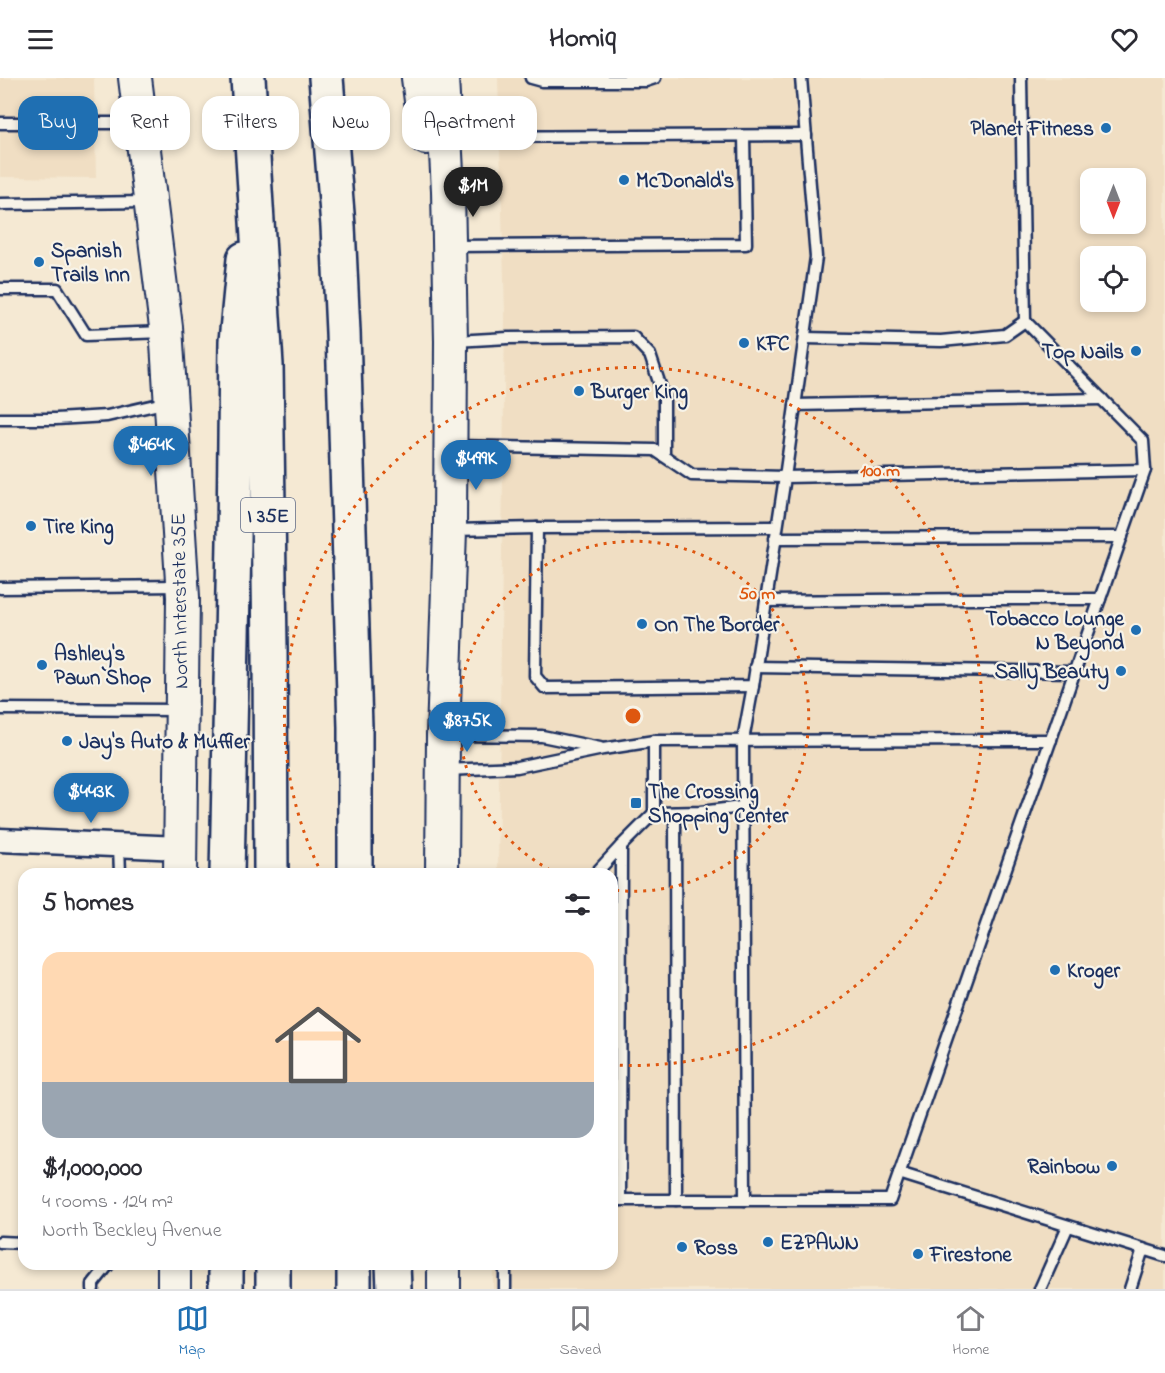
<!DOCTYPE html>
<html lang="en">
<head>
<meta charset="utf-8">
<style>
  :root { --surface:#fff; --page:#f2f2f3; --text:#2b2b33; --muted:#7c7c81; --line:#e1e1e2; --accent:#1f6fb2 }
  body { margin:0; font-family:"Indie Flower",sans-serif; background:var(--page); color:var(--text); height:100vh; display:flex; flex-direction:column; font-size:22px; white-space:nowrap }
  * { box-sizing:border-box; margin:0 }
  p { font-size:20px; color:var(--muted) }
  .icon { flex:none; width:33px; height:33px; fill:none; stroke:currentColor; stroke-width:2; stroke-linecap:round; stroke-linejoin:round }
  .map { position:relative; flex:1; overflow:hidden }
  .sheet { position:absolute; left:18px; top:790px; width:600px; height:402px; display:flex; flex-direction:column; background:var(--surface); border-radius:18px; box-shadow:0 3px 9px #0003 }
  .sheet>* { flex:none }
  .top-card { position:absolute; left:18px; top:18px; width:600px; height:54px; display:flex; gap:12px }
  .needle { width:39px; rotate:180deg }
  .fabs { position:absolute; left:1080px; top:90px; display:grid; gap:12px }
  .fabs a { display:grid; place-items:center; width:66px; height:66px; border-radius:12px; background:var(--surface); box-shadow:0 3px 9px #0003; font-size:30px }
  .price { position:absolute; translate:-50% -51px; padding:0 14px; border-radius:21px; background:var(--accent); color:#fff; font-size:20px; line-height:39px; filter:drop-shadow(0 2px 3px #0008) }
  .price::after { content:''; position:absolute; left:50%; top:36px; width:18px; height:14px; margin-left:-9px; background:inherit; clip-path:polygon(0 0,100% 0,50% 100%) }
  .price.selected { background:#222; color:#fff }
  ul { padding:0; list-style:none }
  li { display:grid; align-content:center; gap:12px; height:318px; padding:0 24px }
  li span { display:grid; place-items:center; height:186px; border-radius:18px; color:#555 }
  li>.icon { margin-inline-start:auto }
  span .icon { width:108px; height:108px; fill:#fffc; stroke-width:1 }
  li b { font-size:26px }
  h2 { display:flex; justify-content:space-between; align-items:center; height:72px; padding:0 24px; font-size:26px }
  .pill { padding:0 21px; border-radius:18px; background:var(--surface); box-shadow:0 3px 9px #0003; font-size:21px; line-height:54px }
  .pill.selected { background:var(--accent); color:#fff }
  header { display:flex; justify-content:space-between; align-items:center; height:78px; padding:0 24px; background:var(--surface); font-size:27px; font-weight:700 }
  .tabs { display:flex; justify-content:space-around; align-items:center; height:84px; border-top:2px solid var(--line); background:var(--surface); font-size:16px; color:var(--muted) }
  .tabs a { display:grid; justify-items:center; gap:3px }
  .tabs .selected { color:var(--accent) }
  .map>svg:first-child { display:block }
</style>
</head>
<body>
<header><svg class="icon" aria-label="menu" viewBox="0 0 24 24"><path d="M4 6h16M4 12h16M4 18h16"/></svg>Homiq<svg class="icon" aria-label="heart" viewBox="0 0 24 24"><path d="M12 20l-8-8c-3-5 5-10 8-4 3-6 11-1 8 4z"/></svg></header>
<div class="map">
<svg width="1165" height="1211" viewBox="0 0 1165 1211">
  <rect width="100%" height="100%" fill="#f5e9d3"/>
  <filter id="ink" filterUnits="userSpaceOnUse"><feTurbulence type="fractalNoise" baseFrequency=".0167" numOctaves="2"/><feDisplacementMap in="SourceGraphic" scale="12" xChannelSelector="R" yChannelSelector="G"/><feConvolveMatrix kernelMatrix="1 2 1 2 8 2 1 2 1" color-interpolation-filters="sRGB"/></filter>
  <g filter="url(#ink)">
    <g fill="#f0dec3" fill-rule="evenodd">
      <polygon points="0,0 94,0 96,100 0,99"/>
      <path d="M498,0H1165V1211H493V1187L612,1186V796H498L505,236ZM1090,100H1136V146H1090ZM1090,178H1136V224H1090Z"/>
    </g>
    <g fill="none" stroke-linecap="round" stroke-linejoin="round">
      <defs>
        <g id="service">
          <polyline points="531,0 542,3 646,3 655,0"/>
          <polyline points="0,45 137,45"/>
          <polyline points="448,59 806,57"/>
          <polyline points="0,126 147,124"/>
          <polyline points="453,168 746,166 744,58"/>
          <polyline points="0,211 57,211 86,257 163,254"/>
          <polyline points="805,260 941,263 1005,257 1025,243"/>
          <polyline points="455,263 508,260 633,259 650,277 664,319 664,378"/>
          <polyline points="795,327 1102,321"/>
          <polyline points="0,341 56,341 107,338 168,324"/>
          <polyline points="454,368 655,372 692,397 785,399 816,179 801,0"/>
          <polyline points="777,449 537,450 535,598 545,610 753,608 785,399 1145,392"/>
          <polyline points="454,452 537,450"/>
          <polyline points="775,460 1122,459"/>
          <polyline points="0,510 179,508"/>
          <polyline points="766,523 975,521 1100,521"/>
          <polyline points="755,589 1074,594"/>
          <polyline points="0,631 178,632"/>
          <polyline points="446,657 542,658 600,670"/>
          <polyline points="445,692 517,689 603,671 654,663 1051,662"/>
          <polyline points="654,735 700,734 742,729"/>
          <polyline points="675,735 676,1122"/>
          <polyline points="119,767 120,796"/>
          <polyline points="595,796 621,768 654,735 654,663"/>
          <polyline points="899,1095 1165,1178"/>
          <polyline points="612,1122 890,1122 1145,392 1143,363 1025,243 1021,0"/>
          <polyline points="620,1122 621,768"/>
          <polyline points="745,1122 743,662 753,608"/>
          <polyline points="0,1164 24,1165"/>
          <polyline points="502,1186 505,1192 505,1211"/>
          <polyline points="93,1211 93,1206 109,1186"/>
          <polyline points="1040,1211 1068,1148"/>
          <polyline points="1130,1211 1143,1171"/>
        </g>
        <polyline id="minor" points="0,762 180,770"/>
        <g id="secondary">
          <polyline points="135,0 166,249 183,519 180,796"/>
          <polyline points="418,0 426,60"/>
          <polyline points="442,0 448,113 451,263 450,452 443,657 442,796"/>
          <polyline points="174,1186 174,1211"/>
          <polyline points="444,1186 444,1211"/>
        </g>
        <g id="motorway">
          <polyline points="248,0 266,287 270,571 271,796"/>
          <polyline points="326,0 338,148 343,254 355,649 355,796"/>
          <polyline points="227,796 234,464 236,263 244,181"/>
          <polyline points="273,1186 273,1211"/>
          <polyline points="393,1186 394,1211"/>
          <polyline points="226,1211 226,1186"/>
          <polyline points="354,1211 354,1186"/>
        </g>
      </defs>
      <use href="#service" stroke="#1b2f5e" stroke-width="15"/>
      <use href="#minor" stroke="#1b2f5e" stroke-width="27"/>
      <use href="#secondary" stroke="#1b2f5e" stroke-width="36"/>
      <use href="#motorway" stroke="#1b2f5e" stroke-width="38"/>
      <use href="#service" stroke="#f7f3e8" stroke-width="10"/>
      <use href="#minor" stroke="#f7f3e8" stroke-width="22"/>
      <use href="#secondary" stroke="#f7f3e8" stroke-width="32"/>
      <use href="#motorway" stroke="#f7f3e8" stroke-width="33"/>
    </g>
  </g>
  <g fill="none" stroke="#de5710" stroke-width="3" stroke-dasharray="3 6">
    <path d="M558 796A175 175 0 1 1 613 812"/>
    <path d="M322 796A349 349 0 1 1 615 987"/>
  </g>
  <g fill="#1f6fb2" stroke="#f7f3e8" stroke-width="2">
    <circle cx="1106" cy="50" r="6"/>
    <circle cx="624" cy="102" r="6"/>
    <circle cx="39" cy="184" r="6"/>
    <circle cx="744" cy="265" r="6"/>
    <circle cx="1136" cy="273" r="6"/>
    <circle cx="579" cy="313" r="6"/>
    <circle cx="31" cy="448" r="6"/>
    <circle cx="642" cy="546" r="6"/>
    <circle cx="1136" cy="552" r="6"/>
    <circle cx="42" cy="587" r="6"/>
    <circle cx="1121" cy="593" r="6"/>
    <circle cx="67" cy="663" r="6"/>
    <rect x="630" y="719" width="12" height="12" rx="3"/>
    <circle cx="1055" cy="892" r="6"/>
    <circle cx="1112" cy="1088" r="6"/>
    <circle cx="768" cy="1164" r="6"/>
    <circle cx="682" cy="1169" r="6"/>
    <circle cx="918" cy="1176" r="6"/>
  </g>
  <g text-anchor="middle" stroke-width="4.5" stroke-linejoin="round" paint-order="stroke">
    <rect fill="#f7f3e8" stroke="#5d6a87" stroke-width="1.5" x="241" y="420" width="54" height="34" rx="4.5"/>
    <g font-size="20" font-weight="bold" fill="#1b2f5e">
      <text x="268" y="444">I 35E</text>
    </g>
    <g font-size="21" font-weight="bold" fill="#1b2f5e" stroke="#f7f3e8" text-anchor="start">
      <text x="1094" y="57" text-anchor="end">Planet Fitness</text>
      <text x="636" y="109">McDonald's</text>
      <text x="51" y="179">Spanish<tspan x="51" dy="24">Trails Inn</tspan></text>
      <text x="756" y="272">KFC</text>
      <text x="1124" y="280" text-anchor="end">Top Nails</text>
      <text x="591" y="320">Burger King</text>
      <text x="43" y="455">Tire King</text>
      <text x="1124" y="547" text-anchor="end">Tobacco Lounge<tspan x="1124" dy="24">N Beyond</tspan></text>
      <text x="654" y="553">On The Border</text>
      <text x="54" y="582">Ashley's<tspan x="54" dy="24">Pawn Shop</tspan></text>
      <text x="1109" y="600" text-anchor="end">Sally Beauty</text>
      <text x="79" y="670">Jay's Auto &amp; Muffler</text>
      <text x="648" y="720">The Crossing<tspan x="648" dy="24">Shopping Center</tspan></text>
      <text x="1067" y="899">Kroger</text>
      <text x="1100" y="1095" text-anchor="end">Rainbow</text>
      <text x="780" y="1171">EZPAWN</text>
      <text x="694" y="1176">Ross</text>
      <text x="930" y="1183">Firestone</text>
    </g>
    <g font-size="21" fill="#1b2f5e" stroke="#f7f3e8">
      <text transform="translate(179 523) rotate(-91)" y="7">North Interstate 35E</text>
    </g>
  </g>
  <circle cx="633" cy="638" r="9" fill="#de5710" stroke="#f7f3e8" stroke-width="3"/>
  <g font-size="18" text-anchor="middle" font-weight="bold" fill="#de5710" stroke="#f7f3e8" stroke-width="4.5" stroke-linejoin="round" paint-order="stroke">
    <text x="880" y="398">100 m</text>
    <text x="757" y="521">50 m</text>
  </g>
</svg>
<div class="fabs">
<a><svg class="needle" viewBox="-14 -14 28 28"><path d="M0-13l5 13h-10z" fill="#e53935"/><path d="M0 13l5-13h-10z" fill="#7c7c81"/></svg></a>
<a><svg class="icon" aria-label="locate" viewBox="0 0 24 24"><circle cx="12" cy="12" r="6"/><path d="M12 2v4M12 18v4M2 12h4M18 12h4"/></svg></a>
</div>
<b class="price selected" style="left:473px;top:140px">$1M</b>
<b class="price" style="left:151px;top:399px">$464K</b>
<b class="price" style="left:476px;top:413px">$499K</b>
<b class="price" style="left:467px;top:675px">$875K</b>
<b class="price" style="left:91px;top:746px">$443K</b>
<div class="top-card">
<a class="pill selected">Buy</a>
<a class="pill">Rent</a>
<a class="pill">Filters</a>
<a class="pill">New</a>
<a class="pill">Apartment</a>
</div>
<section class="sheet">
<h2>5 homes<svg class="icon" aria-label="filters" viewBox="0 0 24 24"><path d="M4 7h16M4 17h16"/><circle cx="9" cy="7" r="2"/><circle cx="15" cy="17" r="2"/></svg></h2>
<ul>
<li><span style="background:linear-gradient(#ffd9b3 70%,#9aa5b1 0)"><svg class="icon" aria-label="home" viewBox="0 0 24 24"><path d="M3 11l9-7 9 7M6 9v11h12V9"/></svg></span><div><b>$1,000,000</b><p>4 rooms · 124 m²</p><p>North Beckley Avenue</p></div></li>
</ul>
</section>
</div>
<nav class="tabs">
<a class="selected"><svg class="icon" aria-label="map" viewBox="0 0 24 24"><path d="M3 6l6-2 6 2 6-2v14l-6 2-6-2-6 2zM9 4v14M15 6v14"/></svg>Map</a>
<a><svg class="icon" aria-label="saved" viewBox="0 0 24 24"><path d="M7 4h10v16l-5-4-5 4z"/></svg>Saved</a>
<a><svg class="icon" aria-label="home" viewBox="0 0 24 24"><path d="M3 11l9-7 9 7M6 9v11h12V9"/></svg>Home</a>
</nav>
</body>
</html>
